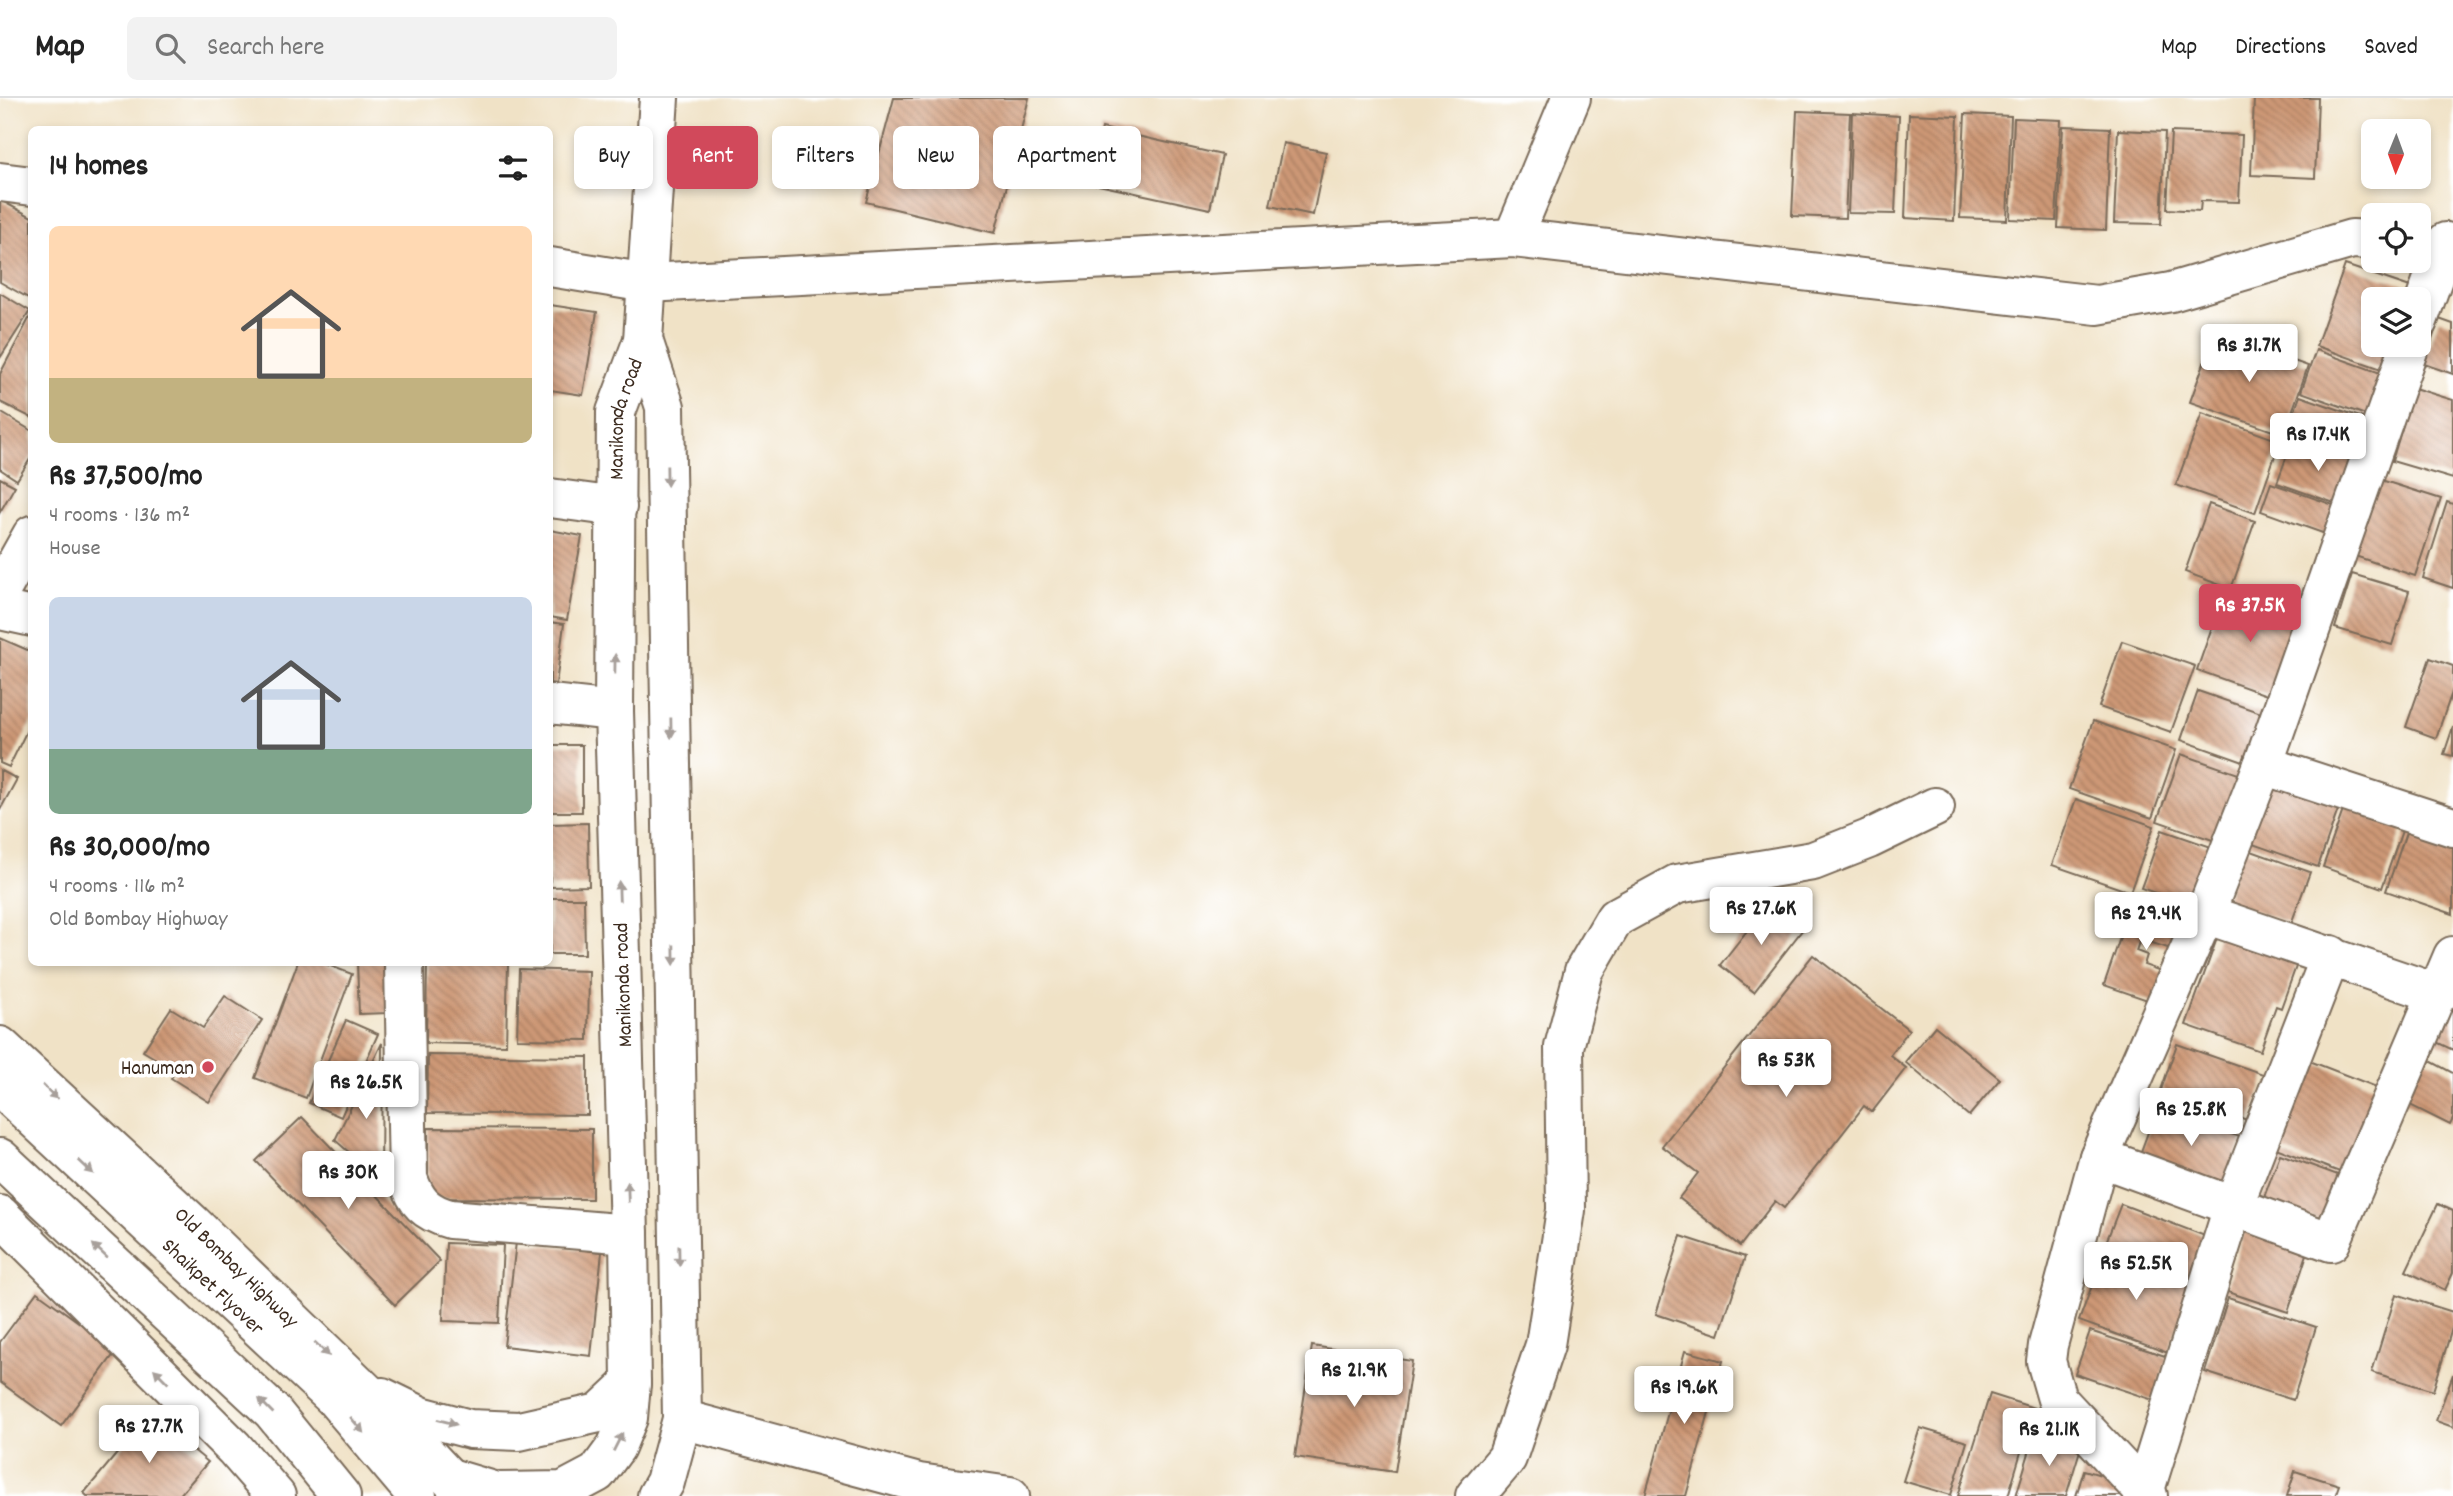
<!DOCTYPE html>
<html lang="en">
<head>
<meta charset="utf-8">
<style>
  :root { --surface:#fff; --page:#f2f2f2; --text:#222; --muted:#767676; --line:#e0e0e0; --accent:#d1495b }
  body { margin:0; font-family:Dekko,sans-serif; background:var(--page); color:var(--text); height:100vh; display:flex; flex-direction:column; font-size:26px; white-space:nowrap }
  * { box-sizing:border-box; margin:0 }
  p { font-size:23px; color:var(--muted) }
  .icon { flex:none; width:38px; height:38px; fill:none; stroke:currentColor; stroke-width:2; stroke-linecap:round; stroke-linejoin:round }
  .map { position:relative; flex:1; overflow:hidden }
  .sheet { position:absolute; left:28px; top:28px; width:525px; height:840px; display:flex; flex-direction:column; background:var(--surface); border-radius:10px; box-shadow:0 4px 10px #0003 }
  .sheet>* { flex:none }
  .guide { position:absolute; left:574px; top:28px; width:665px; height:63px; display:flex; gap:14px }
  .needle { width:46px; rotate:181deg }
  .buttons { position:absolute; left:2361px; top:21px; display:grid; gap:14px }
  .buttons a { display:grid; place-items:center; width:70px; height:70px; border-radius:10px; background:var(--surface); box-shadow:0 4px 10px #0003; font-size:35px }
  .price { position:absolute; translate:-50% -60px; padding:0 16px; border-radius:7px; background:#fff; color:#222; font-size:23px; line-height:46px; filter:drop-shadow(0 2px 4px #0008) }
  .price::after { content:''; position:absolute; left:50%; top:42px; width:21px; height:16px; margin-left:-10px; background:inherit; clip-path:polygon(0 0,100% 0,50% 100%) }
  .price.current { background:var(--accent); color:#fff }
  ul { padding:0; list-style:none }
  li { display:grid; align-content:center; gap:14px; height:371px; padding:0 21px }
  li span { display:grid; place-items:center; height:217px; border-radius:10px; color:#555 }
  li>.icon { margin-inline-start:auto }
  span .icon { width:126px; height:126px; fill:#fffc; stroke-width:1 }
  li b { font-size:30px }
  h2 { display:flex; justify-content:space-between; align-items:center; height:84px; padding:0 21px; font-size:30px }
  .pill { padding:0 24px; border-radius:10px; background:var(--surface); box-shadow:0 4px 10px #0003; font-size:24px; line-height:63px }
  .pill.current { background:var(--accent); color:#fff }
  header { display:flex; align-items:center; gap:42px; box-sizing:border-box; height:98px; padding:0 35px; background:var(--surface); border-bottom:2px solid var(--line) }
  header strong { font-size:33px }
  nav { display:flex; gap:38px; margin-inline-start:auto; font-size:24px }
  .search { width:490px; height:63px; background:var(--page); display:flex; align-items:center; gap:18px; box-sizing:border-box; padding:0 24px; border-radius:10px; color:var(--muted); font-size:26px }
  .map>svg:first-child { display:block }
</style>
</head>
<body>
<header>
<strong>Map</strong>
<div class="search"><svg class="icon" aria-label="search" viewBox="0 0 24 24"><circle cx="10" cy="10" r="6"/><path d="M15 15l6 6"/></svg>Search here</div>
<nav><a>Map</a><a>Directions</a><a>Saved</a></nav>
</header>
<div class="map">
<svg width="2453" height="1398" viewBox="0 0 2453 1398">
  <defs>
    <pattern id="building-back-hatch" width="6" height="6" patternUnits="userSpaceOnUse" patternTransform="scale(1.75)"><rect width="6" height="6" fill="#cd9876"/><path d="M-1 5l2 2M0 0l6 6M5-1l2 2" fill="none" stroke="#a87c60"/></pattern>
  </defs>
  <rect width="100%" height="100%" fill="#fff"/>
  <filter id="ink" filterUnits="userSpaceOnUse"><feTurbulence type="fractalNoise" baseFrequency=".0143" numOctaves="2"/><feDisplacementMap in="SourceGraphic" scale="14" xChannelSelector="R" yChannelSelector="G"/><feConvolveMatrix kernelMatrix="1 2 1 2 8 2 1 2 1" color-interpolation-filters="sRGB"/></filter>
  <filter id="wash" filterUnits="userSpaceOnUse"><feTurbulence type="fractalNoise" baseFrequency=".00686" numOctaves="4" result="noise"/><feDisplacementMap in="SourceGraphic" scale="28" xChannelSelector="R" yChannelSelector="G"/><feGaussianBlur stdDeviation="1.57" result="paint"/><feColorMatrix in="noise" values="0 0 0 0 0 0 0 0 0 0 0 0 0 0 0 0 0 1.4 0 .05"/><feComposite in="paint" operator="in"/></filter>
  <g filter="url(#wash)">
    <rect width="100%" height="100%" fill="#f0e2c6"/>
    <g id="blocks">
      <g fill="url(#building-back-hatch)">
        <polygon points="894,0 1029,0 995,135 866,104"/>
        <polygon points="2254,0 2318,0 2315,80 2251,77"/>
        <polygon points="1797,13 1850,15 1845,120 1792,118"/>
        <polygon points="1852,15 1899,18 1895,116 1848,115"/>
        <polygon points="1909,16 1958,18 1954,123 1905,120"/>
        <polygon points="1965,16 2011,18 2007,122 1960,120"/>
        <polygon points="2014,20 2061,22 2056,123 2010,121"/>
        <polygon points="2063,28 2110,30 2106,132 2058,130"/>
        <polygon points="1102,30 1222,57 1210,111 1089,85"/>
        <polygon points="2118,32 2165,34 2161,126 2114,125"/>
        <polygon points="2171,34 2242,37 2239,104 2201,103 2200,113 2167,111"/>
        <polygon points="1283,45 1326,54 1313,117 1270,108"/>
        <polygon points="0,102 32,119 32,202 0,184"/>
        <polygon points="2345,167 2419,192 2416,201 2373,201 2373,247 2400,247 2390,274 2316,248"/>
        <polygon points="0,195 30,213 0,260"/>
        <polygon points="550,207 597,214 583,297 550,292"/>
        <polygon points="32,215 32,320 0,304 0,276"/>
        <polygon points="2439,221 2453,226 2453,276 2424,266"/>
        <polygon points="2215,235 2308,268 2284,337 2190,304"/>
        <polygon points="2316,252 2389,278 2374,320 2301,294"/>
        <polygon points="2414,290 2453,302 2453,381 2392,363"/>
        <polygon points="2300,298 2372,323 2360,358 2288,332"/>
        <polygon points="0,314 32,333 32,358 17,382 0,371"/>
        <polygon points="2202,315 2280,343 2255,415 2176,387"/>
        <polygon points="2293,341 2359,365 2343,408 2277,385"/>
        <polygon points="0,380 15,388 0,414"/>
        <polygon points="2378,381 2441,401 2415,478 2352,457"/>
        <polygon points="2271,385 2342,410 2331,438 2261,413"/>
        <polygon points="2447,404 2453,406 2453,490 2423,480"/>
        <polygon points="2209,406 2255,423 2231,491 2185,474"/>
        <polygon points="550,432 582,438 567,522 550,519"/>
        <polygon points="2352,476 2409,493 2392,547 2335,530"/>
        <polygon points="2225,492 2303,520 2275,600 2197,572"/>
        <polygon points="550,524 564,526 556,586 550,585"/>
        <polygon points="0,540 32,554 32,622 9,669 0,665"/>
        <polygon points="2122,543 2195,568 2171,634 2099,609"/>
        <polygon points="2430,560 2453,568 2453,591 2436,640 2406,629"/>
        <polygon points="2198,593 2267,617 2249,666 2181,642"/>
        <polygon points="2093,623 2176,652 2152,720 2069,691"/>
        <polygon points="2453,629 2453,658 2444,656"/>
        <rect x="550" y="647" width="32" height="67"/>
        <polygon points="2181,656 2250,680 2227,747 2157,723"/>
        <polygon points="0,672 17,681 0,712"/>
        <polygon points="2268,677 2341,703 2318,769 2244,743"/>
        <polygon points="2076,701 2154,728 2130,794 2052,767"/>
        <polygon points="2346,704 2405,724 2382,790 2323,769"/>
        <polygon points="2410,723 2453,738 2453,816 2386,793"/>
        <polygon points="588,725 589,788 550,789 550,726"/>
        <polygon points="2162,732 2220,752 2198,810 2141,790"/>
        <polygon points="2243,750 2310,774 2291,826 2225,802"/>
        <polygon points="550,800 584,800 585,856 550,856"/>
        <polygon points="2133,802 2192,822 2180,854 2140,841 2136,853 2147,857 2144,867 2172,877 2162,907 2104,887"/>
        <polygon points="1769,805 1803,831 1754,894 1720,867"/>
        <polygon points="2220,832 2299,860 2281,910 2276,908 2260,953 2186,927"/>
        <polygon points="1813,857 1909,932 1890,957 1906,970 1872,1014 1864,1008 1784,1110 1775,1103 1740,1148 1679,1100 1698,1075 1662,1048"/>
        <polygon points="298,864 320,864 352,876 306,1000 255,980"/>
        <polygon points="357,864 386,864 388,915 359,916"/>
        <polygon points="427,864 508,865 506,947 426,945"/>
        <polygon points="519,871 589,873 588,942 517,941"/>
        <polygon points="225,898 262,922 209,1004 171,980 176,973 143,953 171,910 203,930"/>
        <polygon points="2453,902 2453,952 2432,942"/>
        <polygon points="346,922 378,936 341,1019 309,1005"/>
        <polygon points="1935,928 2000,981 1969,1018 1905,964"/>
        <polygon points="382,945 381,1082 335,1042"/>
        <polygon points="2177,946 2266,977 2250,1023 2161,992"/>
        <polygon points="428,957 588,959 588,1017 427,1015"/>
        <polygon points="2421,958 2453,975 2453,1021 2450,1027 2398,1001"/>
        <polygon points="2307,962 2387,993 2353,1079 2273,1049"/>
        <polygon points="2157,1010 2243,1040 2225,1090 2139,1059"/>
        <polygon points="302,1019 440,1163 395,1207 256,1063"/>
        <polygon points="428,1030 592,1031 592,1101 428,1100"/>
        <polygon points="2280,1056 2349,1081 2332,1128 2263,1102"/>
        <polygon points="2121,1106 2213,1141 2196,1183 2105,1147"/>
        <polygon points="2438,1106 2453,1113 2453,1175 2445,1192 2406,1173"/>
        <polygon points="2249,1120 2312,1141 2288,1214 2225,1193"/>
        <polygon points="1681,1138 1745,1159 1719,1237 1656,1216"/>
        <polygon points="516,1144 602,1154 591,1258 504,1248"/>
        <polygon points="446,1145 503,1147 499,1225 443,1223"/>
        <polygon points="2105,1152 2194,1184 2168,1255 2079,1223"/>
        <polygon points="37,1194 117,1252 61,1328 0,1284 0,1244"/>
        <polygon points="2396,1196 2453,1214 2453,1227 2433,1293 2372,1274"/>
        <polygon points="2228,1200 2316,1229 2293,1302 2205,1274"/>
        <polygon points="2090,1233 2168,1259 2153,1302 2075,1276"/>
        <polygon points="1312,1248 1412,1263 1395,1374 1295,1359"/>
        <polygon points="1685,1253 1723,1263 1686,1398 1645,1398"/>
        <polygon points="2453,1276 2453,1329 2436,1323"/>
        <polygon points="1990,1296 2034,1310 2008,1398 1958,1398"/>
        <polygon points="150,1316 208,1364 179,1398 87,1398 84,1395"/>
        <polygon points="1920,1330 1967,1344 1951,1397 1903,1383"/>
        <polygon points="2035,1335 2081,1349 2066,1398 2016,1398"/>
        <polygon points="2084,1372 2135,1387 2131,1398 2076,1398"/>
        <polygon points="2295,1373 2339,1387 2335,1398 2287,1398"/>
      </g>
    </g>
  </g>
  <g filter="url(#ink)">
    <use href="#blocks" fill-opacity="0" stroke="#7a6a59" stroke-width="2"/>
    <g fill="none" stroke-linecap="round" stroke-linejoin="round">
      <defs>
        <g id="minor">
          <polyline points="0,84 32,88"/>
          <polyline points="1513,140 1571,0"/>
          <polyline points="550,169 647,185 1513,140 2097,207 2171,194 2352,141 2373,142"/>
          <polyline points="2418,223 2446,144"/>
          <polyline points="643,242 665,309 682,1321 665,1384 657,1398"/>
          <polyline points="550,400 617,409"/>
          <polyline points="0,494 32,437"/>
          <polyline points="0,512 32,519"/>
          <polyline points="550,606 614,613"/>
          <polyline points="2263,667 2453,729"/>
          <polyline points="2205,816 2439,896"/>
          <path d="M404,864L408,1080C416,1104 425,1114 450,1121L629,1136"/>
          <polyline points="2099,1059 2331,1144 2453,858"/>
          <polyline points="682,1321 919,1385 1010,1398"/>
          <path id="s1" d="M450,1380L497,1394L563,1393L597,1375L616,1349L628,1320L631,1285L629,1136L614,613L616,314L643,242L659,0"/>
          <polyline points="1475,1398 1507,1360 1545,1247 1566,1112 1564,949 1584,873 1615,820 1677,786 1813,763 1869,741 1935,709"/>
          <polyline points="2143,1398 2233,1109 2331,857"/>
          <polyline points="2148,1398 2057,1301 2046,1263 2048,1247 2099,1059 2205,816 2263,667 2410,247"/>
        </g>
        <g id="major">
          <path id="s2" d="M0,948L192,1125L387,1314L466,1398"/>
          <path id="s3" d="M0,989L334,1300L417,1398"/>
          <polyline points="0,1060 272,1313 341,1398"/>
          <polyline points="0,1117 234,1350 276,1398"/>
          <polyline points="382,1299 421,1318 470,1331 519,1333 599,1315 631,1285"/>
        </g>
      </defs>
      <use href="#minor" stroke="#7a6a59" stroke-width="42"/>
      <use href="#major" stroke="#7a6a59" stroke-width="42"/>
      <use href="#minor" stroke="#fff" stroke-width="38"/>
      <use href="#major" stroke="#fff" stroke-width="38"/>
    </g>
    <defs><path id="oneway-solid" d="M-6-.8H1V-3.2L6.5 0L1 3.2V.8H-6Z" transform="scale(1.75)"/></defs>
    <g fill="#a79f9a">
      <use href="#oneway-solid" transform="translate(667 378) rotate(89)"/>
      <use href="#oneway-solid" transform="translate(615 566) rotate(-89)"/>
      <use href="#oneway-solid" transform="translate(671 630) rotate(89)"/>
      <use href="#oneway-solid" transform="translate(619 793) rotate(-92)"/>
      <use href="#oneway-solid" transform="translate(674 857) rotate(89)"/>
      <use href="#oneway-solid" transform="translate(50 994) rotate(43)"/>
      <use href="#oneway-solid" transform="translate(86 1069) rotate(43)"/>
      <use href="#oneway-solid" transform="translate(628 1094) rotate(-92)"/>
      <use href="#oneway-solid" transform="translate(100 1153) rotate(-137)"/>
      <use href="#oneway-solid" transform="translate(679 1158) rotate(89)"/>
      <use href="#oneway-solid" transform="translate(322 1251) rotate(44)"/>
      <use href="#oneway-solid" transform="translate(161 1278) rotate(-135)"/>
      <use href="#oneway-solid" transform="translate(266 1308) rotate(-135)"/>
      <use href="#oneway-solid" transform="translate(447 1324) rotate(15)"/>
      <use href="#oneway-solid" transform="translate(357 1327) rotate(50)"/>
      <use href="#oneway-solid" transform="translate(618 1344) rotate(-63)"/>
    </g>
  </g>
  <circle fill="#d1495b" stroke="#fff" stroke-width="2.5" cx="208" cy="969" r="7"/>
  <g text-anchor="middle" stroke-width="7" stroke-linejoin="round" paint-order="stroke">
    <g font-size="21" fill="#3b2a1e" stroke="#fff">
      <text dy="7" stroke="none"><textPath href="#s1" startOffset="1218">Manikonda road</textPath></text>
      <text transform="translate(622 887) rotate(-92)" y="7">Manikonda road</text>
      <text dy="7" stroke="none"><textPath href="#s2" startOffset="324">Old Bombay Highway</textPath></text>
      <text dy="7" stroke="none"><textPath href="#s3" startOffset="292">Shaikpet Flyover</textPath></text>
    </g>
    <g font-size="21" fill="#3b2a1e" stroke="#fff" text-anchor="end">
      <text x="194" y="976">Hanuman</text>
    </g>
  </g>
</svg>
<div class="buttons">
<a><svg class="needle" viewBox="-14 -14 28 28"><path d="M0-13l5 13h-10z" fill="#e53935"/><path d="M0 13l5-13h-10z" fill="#767676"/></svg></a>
<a><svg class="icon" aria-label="locate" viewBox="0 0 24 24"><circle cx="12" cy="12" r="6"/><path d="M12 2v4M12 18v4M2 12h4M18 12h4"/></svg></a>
<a><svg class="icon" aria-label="layers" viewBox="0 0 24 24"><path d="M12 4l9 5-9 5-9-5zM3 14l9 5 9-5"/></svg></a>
</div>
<b class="price" style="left:2249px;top:286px">Rs 31.7K</b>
<b class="price" style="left:2318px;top:375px">Rs 17.4K</b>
<b class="price current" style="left:2250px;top:546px">Rs 37.5K</b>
<b class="price" style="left:1761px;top:849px">Rs 27.6K</b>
<b class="price" style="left:2146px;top:854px">Rs 29.4K</b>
<b class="price" style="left:1786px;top:1001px">Rs 53K</b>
<b class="price" style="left:366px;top:1023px">Rs 26.5K</b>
<b class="price" style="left:2191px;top:1050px">Rs 25.8K</b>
<b class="price" style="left:348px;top:1113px">Rs 30K</b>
<b class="price" style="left:2136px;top:1204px">Rs 52.5K</b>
<b class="price" style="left:1354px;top:1311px">Rs 21.9K</b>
<b class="price" style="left:1684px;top:1328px">Rs 19.6K</b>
<b class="price" style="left:149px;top:1367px">Rs 27.7K</b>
<b class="price" style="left:2049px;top:1370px">Rs 21.1K</b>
<div class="guide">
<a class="pill">Buy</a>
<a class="pill current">Rent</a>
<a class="pill">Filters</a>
<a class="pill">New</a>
<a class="pill">Apartment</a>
</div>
<section class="sheet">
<h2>14 homes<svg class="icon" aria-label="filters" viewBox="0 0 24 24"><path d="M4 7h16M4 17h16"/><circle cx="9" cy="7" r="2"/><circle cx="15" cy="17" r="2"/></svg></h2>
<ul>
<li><span style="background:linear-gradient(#ffd9b3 70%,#c2b280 0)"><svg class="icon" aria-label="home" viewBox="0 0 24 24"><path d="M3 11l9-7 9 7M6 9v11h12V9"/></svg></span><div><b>Rs 37,500/mo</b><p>4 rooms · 136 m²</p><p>House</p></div></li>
<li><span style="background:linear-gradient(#c9d6e8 70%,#7fa58c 0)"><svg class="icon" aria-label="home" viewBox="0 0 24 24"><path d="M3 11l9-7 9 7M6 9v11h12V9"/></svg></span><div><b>Rs 30,000/mo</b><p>4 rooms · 116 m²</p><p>Old Bombay Highway</p></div></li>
</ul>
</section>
</div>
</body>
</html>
